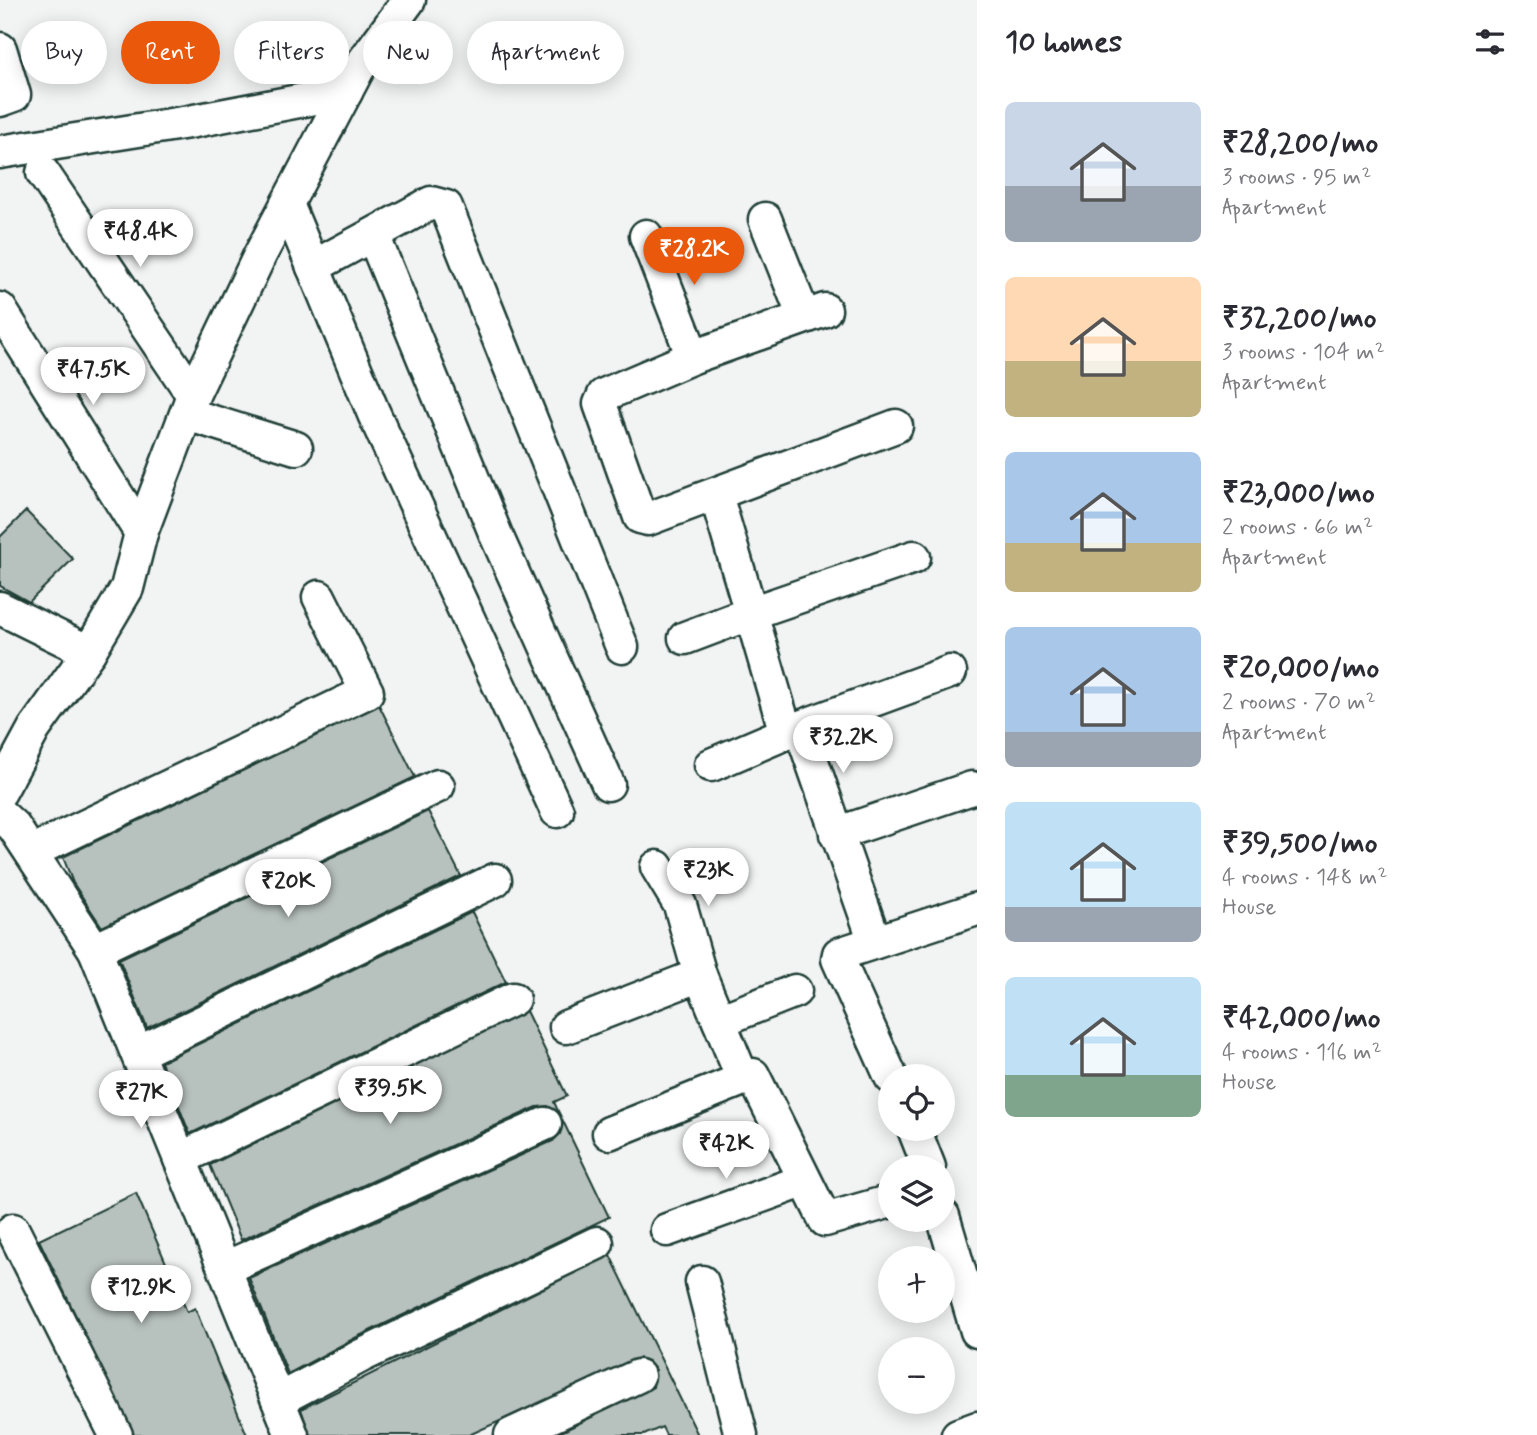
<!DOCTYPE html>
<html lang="en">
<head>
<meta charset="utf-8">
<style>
  :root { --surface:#fff; --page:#f7f7f7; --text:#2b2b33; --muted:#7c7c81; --accent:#ea580c }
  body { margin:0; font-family:Mynerve,sans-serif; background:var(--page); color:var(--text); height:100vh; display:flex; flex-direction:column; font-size:26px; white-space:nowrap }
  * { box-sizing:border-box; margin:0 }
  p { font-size:23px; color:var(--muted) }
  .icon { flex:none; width:38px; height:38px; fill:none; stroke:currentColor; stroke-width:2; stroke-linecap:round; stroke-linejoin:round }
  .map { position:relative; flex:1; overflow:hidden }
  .drawer { display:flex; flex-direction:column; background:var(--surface); width:560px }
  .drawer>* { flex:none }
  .banner { position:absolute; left:21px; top:21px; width:665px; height:63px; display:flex; gap:14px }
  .controls { position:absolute; left:878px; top:1064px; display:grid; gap:14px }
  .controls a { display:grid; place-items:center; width:77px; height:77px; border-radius:50%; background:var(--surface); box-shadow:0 4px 18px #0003; font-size:35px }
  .price { position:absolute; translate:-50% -60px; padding:0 16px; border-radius:24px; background:#fff; color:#222; font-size:23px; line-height:46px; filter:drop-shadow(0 2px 4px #0008) }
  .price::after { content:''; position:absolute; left:50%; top:42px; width:21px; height:16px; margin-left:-10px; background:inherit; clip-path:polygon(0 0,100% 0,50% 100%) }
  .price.active { background:var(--accent); color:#fff }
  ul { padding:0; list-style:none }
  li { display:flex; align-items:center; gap:21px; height:175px; padding:0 28px }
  li span { display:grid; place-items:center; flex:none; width:196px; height:140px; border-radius:10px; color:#555 }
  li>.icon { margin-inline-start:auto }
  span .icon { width:84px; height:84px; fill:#fffc; stroke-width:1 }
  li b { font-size:30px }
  h2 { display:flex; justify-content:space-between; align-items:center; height:84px; padding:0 28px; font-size:30px }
  .chip { padding:0 24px; border-radius:32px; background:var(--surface); box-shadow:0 4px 18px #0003; font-size:24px; line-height:63px }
  .chip.active { background:var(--accent); color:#fff }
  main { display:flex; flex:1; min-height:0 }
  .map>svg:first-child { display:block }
</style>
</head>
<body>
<main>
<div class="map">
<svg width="977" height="1435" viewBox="0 0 977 1435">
  <rect width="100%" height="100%" fill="#f2f3f3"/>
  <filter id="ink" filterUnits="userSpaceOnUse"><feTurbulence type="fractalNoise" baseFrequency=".0143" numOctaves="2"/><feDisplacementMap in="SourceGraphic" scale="14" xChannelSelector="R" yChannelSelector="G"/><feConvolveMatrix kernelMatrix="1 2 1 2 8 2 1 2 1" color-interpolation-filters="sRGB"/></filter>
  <g filter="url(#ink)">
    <g fill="#b7c1bd" stroke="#1f3d34" stroke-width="2">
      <polygon points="26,511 73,559 29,602 0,586 0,537"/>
      <polygon points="379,705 415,777 102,927 73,883 63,857"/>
      <polygon points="428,811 461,876 147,1028 119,959"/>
      <polygon points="472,912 506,982 190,1134 161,1062"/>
      <polygon points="526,1011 567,1096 554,1102 559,1113 548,1106 537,1107 241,1240 210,1165"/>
      <polygon points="563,1121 609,1217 355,1338 288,1374 249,1278 553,1141 560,1134"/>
      <polygon points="136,1193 187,1312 195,1308 247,1435 134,1435 39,1240"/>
      <polygon points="610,1255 698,1435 666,1435 662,1427 644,1435 555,1435 653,1387 655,1369 648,1361 639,1358 469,1435 310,1435 301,1409"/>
    </g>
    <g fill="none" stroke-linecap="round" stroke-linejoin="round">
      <defs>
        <g id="minor">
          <polyline points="0,49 14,95 0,100"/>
          <polyline points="0,152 189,122 346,92"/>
          <polyline points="43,173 193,395"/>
          <polyline points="287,204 374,414 557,811"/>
          <polyline points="765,219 804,317"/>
          <polyline points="373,235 496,535 608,784"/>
          <polyline points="646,236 693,357"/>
          <polyline points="313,267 431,203 446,207 622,647"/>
          <polyline points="0,309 141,533"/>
          <polyline points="825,310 693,357 604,395 600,404 640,517 648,519 896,426"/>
          <polyline points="187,414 296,448"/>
          <polyline points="716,495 751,613 914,557"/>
          <polyline points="0,608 89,652"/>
          <polyline points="685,638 751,613 786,733"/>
          <polyline points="711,765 800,727"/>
          <polyline points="0,792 34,729 89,652 127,588 141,533 193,395 260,255 358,69 409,0"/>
          <polyline points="0,814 14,827 95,950 292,1435"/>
          <polyline points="836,834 972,788"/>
          <polyline points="31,852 367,692 319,597"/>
          <polyline points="657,867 680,905 700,975"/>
          <polyline points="875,942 800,727 950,672"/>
          <polyline points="95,950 438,786"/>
          <polyline points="719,1021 795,991"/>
          <polyline points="566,1027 700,975 743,1079"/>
          <polyline points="138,1053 495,880"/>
          <polyline points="891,1077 838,959 839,954 977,909"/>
          <polyline points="914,1129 929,1167"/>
          <polyline points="609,1133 753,1075 825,1220 891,1201"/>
          <polyline points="180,1159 513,999"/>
          <polyline points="943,1216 977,1331"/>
          <polyline points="13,1230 116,1435"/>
          <polyline points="667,1230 803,1181"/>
          <polyline points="225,1268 545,1124"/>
          <polyline points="702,1282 741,1435"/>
          <polyline points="278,1400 363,1355 597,1243"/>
          <polyline points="511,1435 638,1376"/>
          <polyline points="958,1435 977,1428"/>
        </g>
      </defs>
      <use href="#minor" stroke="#1f3d34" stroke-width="37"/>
      <use href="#minor" stroke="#fff" stroke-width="32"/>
    </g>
  </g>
</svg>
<div class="controls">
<a><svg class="icon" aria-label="locate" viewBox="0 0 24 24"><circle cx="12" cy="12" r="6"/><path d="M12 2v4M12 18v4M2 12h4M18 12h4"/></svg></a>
<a><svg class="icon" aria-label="layers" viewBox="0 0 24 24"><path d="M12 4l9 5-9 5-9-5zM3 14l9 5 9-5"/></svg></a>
<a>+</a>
<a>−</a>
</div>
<b class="price" style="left:140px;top:269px">₹48.4K</b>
<b class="price active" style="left:694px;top:287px">₹28.2K</b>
<b class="price" style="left:93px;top:407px">₹47.5K</b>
<b class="price" style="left:843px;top:775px">₹32.2K</b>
<b class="price" style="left:708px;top:908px">₹23K</b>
<b class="price" style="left:288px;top:919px">₹20K</b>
<b class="price" style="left:390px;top:1126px">₹39.5K</b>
<b class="price" style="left:141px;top:1130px">₹27K</b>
<b class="price" style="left:726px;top:1181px">₹42K</b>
<b class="price" style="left:141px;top:1325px">₹12.9K</b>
<div class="banner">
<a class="chip">Buy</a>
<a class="chip active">Rent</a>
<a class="chip">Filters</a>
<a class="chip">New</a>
<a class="chip">Apartment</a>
</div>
</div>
<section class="drawer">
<h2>10 homes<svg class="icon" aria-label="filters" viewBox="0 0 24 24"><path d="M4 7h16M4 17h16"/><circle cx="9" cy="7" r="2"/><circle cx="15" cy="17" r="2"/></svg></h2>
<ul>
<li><span style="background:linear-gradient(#c9d6e8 60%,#9aa5b1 0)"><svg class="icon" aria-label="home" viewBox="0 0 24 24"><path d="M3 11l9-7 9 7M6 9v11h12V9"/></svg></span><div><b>₹28,200/mo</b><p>3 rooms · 95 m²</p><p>Apartment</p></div></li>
<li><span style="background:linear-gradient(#ffd9b3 60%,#c2b280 0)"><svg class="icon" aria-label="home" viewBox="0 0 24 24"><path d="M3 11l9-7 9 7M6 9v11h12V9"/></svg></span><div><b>₹32,200/mo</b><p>3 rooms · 104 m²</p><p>Apartment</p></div></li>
<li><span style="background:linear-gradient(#a9c7e8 65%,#c2b280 0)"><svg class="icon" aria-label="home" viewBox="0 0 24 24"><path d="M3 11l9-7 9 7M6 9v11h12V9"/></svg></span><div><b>₹23,000/mo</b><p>2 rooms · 66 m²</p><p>Apartment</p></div></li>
<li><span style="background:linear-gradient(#a9c7e8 75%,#9aa5b1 0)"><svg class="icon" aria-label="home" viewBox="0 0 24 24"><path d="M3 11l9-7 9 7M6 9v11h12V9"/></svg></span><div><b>₹20,000/mo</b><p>2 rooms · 70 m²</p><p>Apartment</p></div></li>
<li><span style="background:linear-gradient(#bfe0f5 75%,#9aa5b1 0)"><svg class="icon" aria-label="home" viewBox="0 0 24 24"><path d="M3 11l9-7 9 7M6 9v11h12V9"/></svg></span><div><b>₹39,500/mo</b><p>4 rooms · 148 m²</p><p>House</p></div></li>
<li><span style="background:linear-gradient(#bfe0f5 70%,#7fa58c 0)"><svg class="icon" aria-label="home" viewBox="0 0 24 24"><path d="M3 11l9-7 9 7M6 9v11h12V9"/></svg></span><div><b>₹42,000/mo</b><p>4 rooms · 116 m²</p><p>House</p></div></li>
</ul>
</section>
</main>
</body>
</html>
